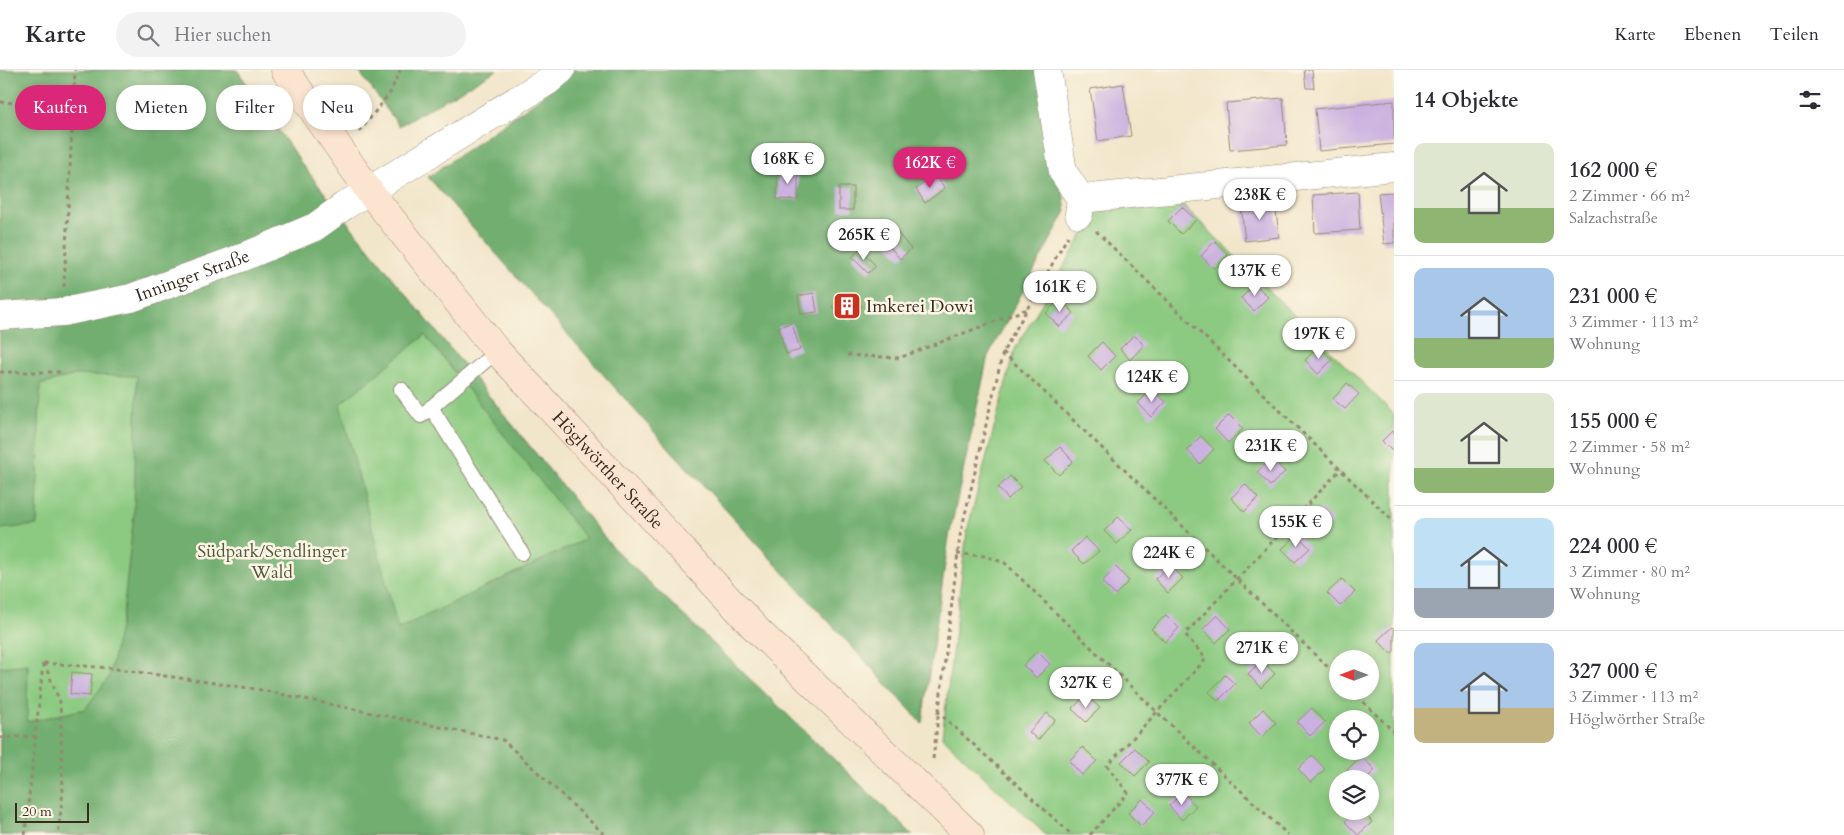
<!DOCTYPE html>
<html lang="de">
<head>
<meta charset="utf-8">
<style>
  :root { --surface:#fff; --page:#f2f2f3; --text:#2b2b33; --muted:#7c7c81; --line:#e1e1e2; --accent:#db2777 }
  body { margin:0; font-family:Cardo,serif; background:var(--page); color:var(--text); height:100vh; display:flex; flex-direction:column; font-size:19px; white-space:nowrap }
  * { box-sizing:border-box; margin:0 }
  p { font-size:16px; color:var(--muted) }
  .icon { flex:none; width:28px; height:28px; fill:none; stroke:currentColor; stroke-width:2; stroke-linecap:round; stroke-linejoin:round }
  .map { position:relative; flex:1; overflow:hidden }
  .panel { display:flex; flex-direction:column; background:var(--surface); width:450px }
  .panel>* { flex:none }
  .top-card { position:absolute; left:15px; top:15px; width:475px; height:45px; display:flex; gap:10px }
  .needle { width:32px; rotate:270deg }
  .controls { position:absolute; left:1329px; top:580px; display:grid; gap:10px }
  .controls a { display:grid; place-items:center; width:50px; height:50px; border-radius:50%; background:var(--surface); box-shadow:0 2px 8px #0003; font-size:25px }
  .scale { position:absolute; left:15px; bottom:12px; width:74px; box-sizing:border-box; padding-left:5px; border:2px solid #3b2a1e; border-top:0; font-size:14px; line-height:18px; white-space:nowrap; color:#3b2a1e; -webkit-text-stroke:4px #fcf5e5; paint-order:stroke }
  .price { position:absolute; translate:-50% -42px; padding:0 11px; border-radius:18px; background:#fff; color:#222; font-size:16px; line-height:32px; filter:drop-shadow(0 1px 2px #0008) }
  .price::after { content:''; position:absolute; left:50%; top:30px; width:15px; height:11px; margin-left:-8px; background:inherit; clip-path:polygon(0 0,100% 0,50% 100%) }
  .price.current { background:var(--accent); color:#fff }
  ul { padding:0; list-style:none }
  li { display:flex; align-items:center; gap:15px; height:125px; padding:0 20px }
  li+li { border-top:1px solid var(--line) }
  li span { display:grid; place-items:center; flex:none; width:140px; height:100px; border-radius:10px; color:#555 }
  li>.icon { margin-inline-start:auto }
  span .icon { width:60px; height:60px; fill:#fffc; stroke-width:1 }
  li b { font-size:21px }
  h2 { display:flex; justify-content:space-between; align-items:center; height:60px; padding:0 20px; font-size:21px }
  .chip { padding:0 18px; border-radius:22px; background:var(--surface); box-shadow:0 2px 8px #0003; font-size:18px; line-height:45px }
  .chip.current { background:var(--accent); color:#fff }
  header { display:flex; align-items:center; gap:30px; box-sizing:border-box; height:70px; padding:0 25px; background:var(--surface); border-bottom:1px solid var(--line) }
  header strong { font-size:24px }
  nav { display:flex; gap:28px; margin-inline-start:auto; font-size:18px }
  .search { width:350px; height:45px; background:var(--page); display:flex; align-items:center; gap:12px; box-sizing:border-box; padding:0 18px; border-radius:28px; color:var(--muted); font-size:19px }
  main { display:flex; flex:1; min-height:0 }
  .map>svg:first-child { display:block }
</style>
</head>
<body>
<header>
<strong>Karte</strong>
<div class="search"><svg class="icon" aria-label="search" viewBox="0 0 24 24"><circle cx="10" cy="10" r="6"/><path d="M15 15l6 6"/></svg>Hier suchen</div>
<nav><a>Karte</a><a>Ebenen</a><a>Teilen</a></nav>
</header>
<main>
<div class="map">
<svg width="1394" height="765" viewBox="0 0 1394 765">
  <rect width="100%" height="100%" fill="#fcf5e5"/>
  <filter id="ink" filterUnits="userSpaceOnUse"><feTurbulence type="fractalNoise" baseFrequency=".02" numOctaves="2"/><feDisplacementMap in="SourceGraphic" scale="10" xChannelSelector="R" yChannelSelector="G"/><feConvolveMatrix kernelMatrix="1 2 1 2 8 2 1 2 1" color-interpolation-filters="sRGB"/></filter>
  <filter id="wash" filterUnits="userSpaceOnUse"><feTurbulence type="fractalNoise" baseFrequency=".0096" numOctaves="4" result="noise"/><feDisplacementMap in="SourceGraphic" scale="20" xChannelSelector="R" yChannelSelector="G"/><feGaussianBlur stdDeviation="1.12" result="paint"/><feColorMatrix in="noise" values="0 0 0 0 0 0 0 0 0 0 0 0 0 0 0 0 0 1.4 0 .05"/><feComposite in="paint" operator="in"/></filter>
  <g filter="url(#wash)">
    <rect width="100%" height="100%" fill="#f2e6ca"/>
    <g fill="#8cca81" stroke="#647a50" fill-rule="evenodd">
      <polygon points="0,0 237,0 301,93 348,153 612,477 913,765 0,765"/>
      <path d="M1181,133L1394,344V765H1046L942,667L967,461L1015,279L1096,142ZM1338,589H1370V621H1338ZM1338,649H1370V681H1338ZM1338,709H1370V741H1338Z"/>
    </g>
    <g fill="#71ae6f" stroke="#566c46" fill-rule="evenodd">
      <path d="M0,0H237L301,93L348,153L612,477L913,765H0V597L28,594L27,652L85,639L109,607L123,543L134,444L137,306L75,305L40,315L37,455L0,459ZM425,265L586,469L398,559L340,334Z"/>
      <polygon points="358,0 497,0 399,56"/>
      <polygon points="573,0 1044,0 1066,141 988,286 949,467 922,653 657,365 428,107 536,31"/>
    </g>
    <g id="blocks">
      <g fill="#cbb1e0">
        <polygon points="1304,0 1312,0 1314,18 1306,18"/>
        <polygon points="1123,14 1131,66 1098,71 1090,19"/>
        <polygon points="1283,28 1287,75 1230,80 1226,33"/>
        <polygon points="1394,31 1394,74 1319,81 1315,39"/>
        <polygon points="778,100 798,100 798,130 777,129"/>
        <polygon points="935,105 945,118 925,133 916,119"/>
        <rect x="839" y="117" width="14" height="23"/>
        <polygon points="1358,122 1360,160 1315,163 1313,125"/>
        <polygon points="1394,122 1394,173 1384,174 1378,123"/>
        <polygon points="1275,131 1279,167 1245,171 1241,135"/>
        <polygon points="1182,137 1196,150 1181,164 1168,151"/>
        <polygon points="890,154 911,179 900,189 879,164"/>
        <polygon points="1215,171 1228,185 1214,199 1201,186"/>
        <polygon points="860,179 876,196 868,203 852,187"/>
        <polygon points="1079,200 1092,214 1078,228 1064,215"/>
        <polygon points="1255,214 1268,227 1254,241 1241,228"/>
        <polygon points="843,222 862,236 851,250 832,237"/>
        <polygon points="814,223 817,242 801,244 798,226"/>
        <polygon points="1060,229 1074,243 1059,257 1046,243"/>
        <polygon points="792,253 800,280 786,284 778,257"/>
        <polygon points="1134,265 1144,275 1130,290 1120,279"/>
        <polygon points="1102,272 1115,286 1101,300 1088,286"/>
        <polygon points="1319,276 1332,290 1318,304 1305,290"/>
        <polygon points="1175,294 1188,307 1174,321 1161,308"/>
        <polygon points="1347,313 1359,324 1345,339 1333,329"/>
        <polygon points="1152,319 1166,332 1151,347 1138,333"/>
        <polygon points="1229,345 1243,359 1228,373 1215,359"/>
        <polygon points="1394,359 1394,383 1382,371"/>
        <polygon points="1201,366 1214,379 1200,394 1187,380"/>
        <polygon points="1060,377 1073,391 1059,405 1045,391"/>
        <polygon points="1272,388 1285,402 1270,416 1257,402"/>
        <polygon points="1010,406 1021,417 1008,429 998,418"/>
        <polygon points="1245,414 1258,428 1244,442 1231,428"/>
        <polygon points="1320,438 1333,452 1319,466 1306,452"/>
        <polygon points="1118,447 1132,460 1117,474 1104,461"/>
        <polygon points="1297,465 1310,478 1295,492 1282,479"/>
        <polygon points="1085,467 1099,481 1084,494 1071,481"/>
        <polygon points="1170,495 1183,508 1168,523 1155,509"/>
        <polygon points="1116,497 1129,511 1115,525 1102,512"/>
        <polygon points="1342,509 1355,522 1340,536 1327,523"/>
        <polygon points="1166,545 1179,558 1165,572 1151,559"/>
        <polygon points="1217,545 1230,559 1216,573 1203,559"/>
        <polygon points="1392,557 1394,559 1394,581 1391,584 1378,570"/>
        <polygon points="1037,581 1050,594 1036,608 1023,595"/>
        <polygon points="1262,590 1275,604 1261,618 1248,604"/>
        <polygon points="72,602 92,604 90,626 70,624"/>
        <polygon points="1225,605 1235,614 1218,631 1209,622"/>
        <polygon points="1086,625 1100,638 1086,652 1072,639"/>
        <polygon points="1312,638 1325,652 1310,666 1297,652"/>
        <polygon points="1263,639 1276,653 1262,667 1249,653"/>
        <polygon points="1047,643 1055,650 1038,670 1029,662"/>
        <polygon points="1083,677 1097,691 1082,705 1069,691"/>
        <polygon points="1135,678 1149,692 1135,706 1121,692"/>
        <polygon points="1312,685 1325,699 1311,713 1298,699"/>
        <polygon points="1361,686 1375,700 1366,709 1355,709 1347,700"/>
        <polygon points="1183,722 1196,736 1182,750 1169,736"/>
        <polygon points="1142,729 1155,742 1141,756 1128,743"/>
        <polygon points="1355,741 1362,741 1372,752 1358,765 1345,752"/>
      </g>
    </g>
  </g>
  <g filter="url(#ink)">
    <use href="#blocks" fill-opacity="0" stroke="#968874" stroke-width="1"/>
    <g fill="none" stroke-linecap="round" stroke-linejoin="round">
      <defs>
        <g id="lane">
          <polyline points="401,319 421,346 497,281"/>
          <polyline points="431,337 522,483"/>
        </g>
        <g id="street">
          <polyline points="1047,0 1063,102 1081,129 1079,144"/>
          <polyline points="1081,129 1394,97"/>
          <path id="s1" d="M0,246L63,242L131,228L241,188L315,157L344,136L548,11L561,0"/>
        </g>
        <g id="secondary">
          <path id="s2" d="M285,0L369,121L497,281L758,561L970,765"/>
        </g>
      </defs>
      <use href="#lane" stroke="#968874" stroke-width="16"/>
      <use href="#street" stroke="#968874" stroke-width="29"/>
      <use href="#secondary" stroke="#968874" stroke-width="29"/>
      <g stroke="#968874" stroke-width="3" stroke-dasharray="4 4" stroke-linecap="butt">
        <polyline points="0,32 74,37"/>
        <polyline points="359,62 390,23 400,0"/>
        <polyline points="1096,161 1394,452"/>
        <polyline points="64,217 75,0"/>
        <polyline points="1003,282 1338,607"/>
        <polyline points="847,285 899,288 1027,239"/>
        <polyline points="0,302 61,302"/>
        <polyline points="957,484 985,486 1005,493 1158,643 1288,765"/>
        <polyline points="44,593 110,598 256,619 503,670 605,765"/>
        <polyline points="44,593 60,632 63,721 58,765"/>
        <polyline points="1352,621 1394,662"/>
        <polyline points="937,641 1072,765"/>
        <polyline points="0,668 34,666"/>
        <polyline points="933,689 960,466 1003,282 1068,166"/>
        <polyline points="25,765 43,594"/>
        <polyline points="1090,765 1128,723 1107,696 1206,589 1185,564 1341,399"/>
      </g>
      <use href="#lane" stroke="#fff" stroke-width="14"/>
      <use href="#street" stroke="#fff" stroke-width="28"/>
      <use href="#secondary" stroke="#fce5d0" stroke-width="28"/>
    </g>
  </g>
  <defs>
    <symbol id="building-square" viewBox="-11 -11 22 22"><rect x="-9" y="-9" width="18" height="18" rx="4" fill="#c8321e" stroke="#fcf5e5"/><path d="M-4-6H4V6H1V3H-1V6H-4ZM-2.5-4.3h1.7v1.8h-1.7ZM.8-4.3h1.7v1.8H.8ZM-2.5-1h1.7V.8h-1.7ZM.8-1h1.7V.8H.8Z" fill="#fff"/></symbol>
  </defs>
  <g fill-rule="evenodd">
    <use href="#building-square" x="831" y="220" width="32" height="32"/>
  </g>
  <g text-anchor="middle" stroke-width="5" stroke-linejoin="round" paint-order="stroke">
    <g font-size="18" fill="#3b2a1e" stroke="#fcf5e5">
      <text dy="6" stroke="none"><textPath href="#s1" startOffset="198">Inninger Straße</textPath></text>
      <text dy="6" stroke="none"><textPath href="#s2" startOffset="515">Höglwörther Straße</textPath></text>
    </g>
    <g font-size="18" fill="#3b2a1e" stroke="#fcf5e5" text-anchor="start">
      <text x="866" y="242">Imkerei Dowi</text>
    </g>
    <g font-size="18" fill="#535a3c" stroke="#fcf5e5">
      <text x="272" y="487">Südpark/Sendlinger<tspan x="272" dy="21">Wald</tspan></text>
    </g>
  </g>
</svg>
<div class="controls">
<a><svg class="needle" viewBox="-14 -14 28 28"><path d="M0-13l5 13h-10z" fill="#e53935"/><path d="M0 13l5-13h-10z" fill="#7c7c81"/></svg></a>
<a><svg class="icon" aria-label="locate" viewBox="0 0 24 24"><circle cx="12" cy="12" r="6"/><path d="M12 2v4M12 18v4M2 12h4M18 12h4"/></svg></a>
<a><svg class="icon" aria-label="layers" viewBox="0 0 24 24"><path d="M12 4l9 5-9 5-9-5zM3 14l9 5 9-5"/></svg></a>
</div>
<div class="scale">20 m</div>
<b class="price" style="left:788px;top:115px">168K €</b>
<b class="price current" style="left:930px;top:119px">162K €</b>
<b class="price" style="left:1260px;top:151px">238K €</b>
<b class="price" style="left:864px;top:191px">265K €</b>
<b class="price" style="left:1255px;top:227px">137K €</b>
<b class="price" style="left:1060px;top:243px">161K €</b>
<b class="price" style="left:1319px;top:290px">197K €</b>
<b class="price" style="left:1152px;top:333px">124K €</b>
<b class="price" style="left:1271px;top:402px">231K €</b>
<b class="price" style="left:1296px;top:478px">155K €</b>
<b class="price" style="left:1169px;top:509px">224K €</b>
<b class="price" style="left:1262px;top:604px">271K €</b>
<b class="price" style="left:1086px;top:639px">327K €</b>
<b class="price" style="left:1182px;top:736px">377K €</b>
<div class="top-card">
<a class="chip current">Kaufen</a>
<a class="chip">Mieten</a>
<a class="chip">Filter</a>
<a class="chip">Neu</a>
</div>
</div>
<section class="panel">
<h2>14 Objekte<svg class="icon" aria-label="filters" viewBox="0 0 24 24"><path d="M4 7h16M4 17h16"/><circle cx="9" cy="7" r="2"/><circle cx="15" cy="17" r="2"/></svg></h2>
<ul>
<li><span style="background:linear-gradient(#dfe7d0 65%,#8fb573 0)"><svg class="icon" aria-label="home" viewBox="0 0 24 24"><path d="M3 11l9-7 9 7M6 9v11h12V9"/></svg></span><div><b>162 000 €</b><p>2 Zimmer · 66 m²</p><p>Salzachstraße</p></div></li>
<li><span style="background:linear-gradient(#a9c7e8 70%,#8fb573 0)"><svg class="icon" aria-label="home" viewBox="0 0 24 24"><path d="M3 11l9-7 9 7M6 9v11h12V9"/></svg></span><div><b>231 000 €</b><p>3 Zimmer · 113 m²</p><p>Wohnung</p></div></li>
<li><span style="background:linear-gradient(#dfe7d0 75%,#8fb573 0)"><svg class="icon" aria-label="home" viewBox="0 0 24 24"><path d="M3 11l9-7 9 7M6 9v11h12V9"/></svg></span><div><b>155 000 €</b><p>2 Zimmer · 58 m²</p><p>Wohnung</p></div></li>
<li><span style="background:linear-gradient(#bfe0f5 70%,#9aa5b1 0)"><svg class="icon" aria-label="home" viewBox="0 0 24 24"><path d="M3 11l9-7 9 7M6 9v11h12V9"/></svg></span><div><b>224 000 €</b><p>3 Zimmer · 80 m²</p><p>Wohnung</p></div></li>
<li><span style="background:linear-gradient(#a9c7e8 65%,#c2b280 0)"><svg class="icon" aria-label="home" viewBox="0 0 24 24"><path d="M3 11l9-7 9 7M6 9v11h12V9"/></svg></span><div><b>327 000 €</b><p>3 Zimmer · 113 m²</p><p>Höglwörther Straße</p></div></li>
</ul>
</section>
</main>
</body>
</html>
